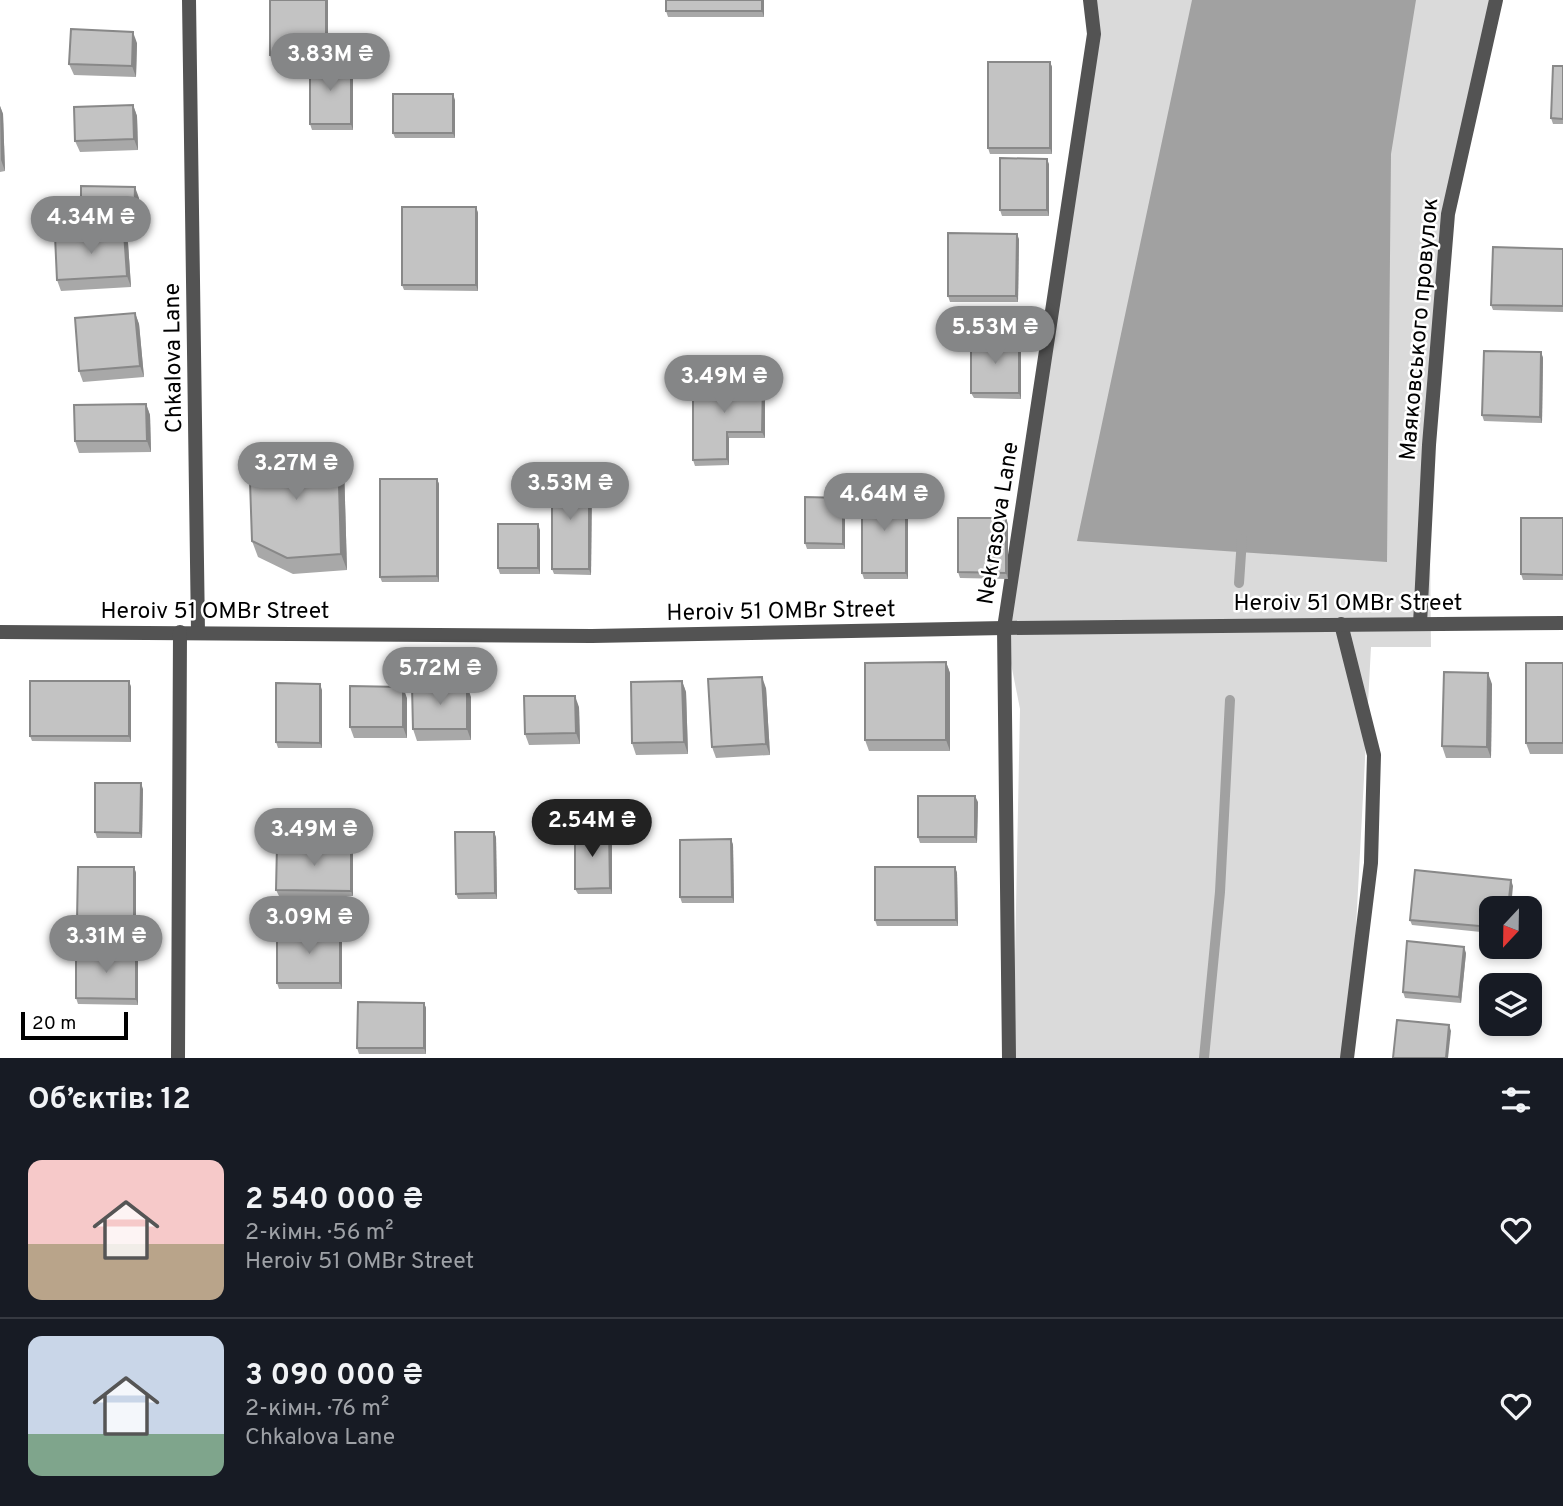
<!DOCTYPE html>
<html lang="uk">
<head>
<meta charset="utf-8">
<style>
  :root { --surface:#171b24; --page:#20242c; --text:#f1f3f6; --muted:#9ea1a6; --line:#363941; --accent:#858687 }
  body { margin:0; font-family:Overpass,sans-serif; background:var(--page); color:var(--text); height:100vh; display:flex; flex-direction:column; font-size:26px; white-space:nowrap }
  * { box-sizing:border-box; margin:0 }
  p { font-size:23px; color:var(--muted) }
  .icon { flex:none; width:38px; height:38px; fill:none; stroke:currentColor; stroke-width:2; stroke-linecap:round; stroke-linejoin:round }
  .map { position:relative; height:1058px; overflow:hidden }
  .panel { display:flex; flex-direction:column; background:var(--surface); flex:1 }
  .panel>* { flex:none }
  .needle { width:46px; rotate:202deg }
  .buttons { position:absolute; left:1479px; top:896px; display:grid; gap:14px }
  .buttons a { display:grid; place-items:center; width:63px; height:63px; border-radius:14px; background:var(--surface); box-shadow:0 4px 10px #0003; font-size:35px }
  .scale { position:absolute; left:21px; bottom:18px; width:107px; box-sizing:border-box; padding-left:7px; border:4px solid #000; border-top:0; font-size:19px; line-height:24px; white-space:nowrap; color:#000; -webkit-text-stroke:5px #fff; paint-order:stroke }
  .price { position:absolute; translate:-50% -60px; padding:0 16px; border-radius:24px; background:var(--accent); color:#fff; font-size:23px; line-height:46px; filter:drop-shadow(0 2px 4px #0008) }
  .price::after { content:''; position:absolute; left:50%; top:42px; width:21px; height:16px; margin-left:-10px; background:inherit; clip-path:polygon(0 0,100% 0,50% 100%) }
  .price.active { background:#222; color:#fff }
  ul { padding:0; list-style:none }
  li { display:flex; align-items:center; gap:21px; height:175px; padding:0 28px }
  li+li { border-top:2px solid var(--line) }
  li span { display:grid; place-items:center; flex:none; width:196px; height:140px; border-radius:14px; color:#555 }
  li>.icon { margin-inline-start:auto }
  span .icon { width:84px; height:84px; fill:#fffc; stroke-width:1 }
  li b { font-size:30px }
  h2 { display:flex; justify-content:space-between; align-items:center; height:84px; padding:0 28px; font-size:30px }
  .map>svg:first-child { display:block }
</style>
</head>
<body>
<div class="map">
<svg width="1563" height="1058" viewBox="0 0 1563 1058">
  <rect width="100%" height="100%" fill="#fff"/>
  <polygon fill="#dadada" points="1090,0 1496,0 1448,214 1429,445 1431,647 1371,647 1349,1058 1013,1058 1020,709 1004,628 1094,34"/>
  <polygon fill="#a1a1a1" points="1192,0 1416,0 1391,154 1387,562 1077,541"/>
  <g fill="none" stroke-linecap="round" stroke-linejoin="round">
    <g stroke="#a1a1a1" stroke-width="10">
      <polyline points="1239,583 1242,539"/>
      <polyline points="1204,1058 1220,892 1230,700"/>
    </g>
    <g stroke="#535353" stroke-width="14">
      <polyline points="189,0 198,632"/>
      <polyline points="1341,624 1374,755 1371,863 1347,1058"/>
      <polyline points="1420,624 1429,445 1448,214 1496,0"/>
      <polyline points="0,632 592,636 1004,628 1563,623"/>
      <polyline points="178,1058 180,632"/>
      <polyline points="1009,1058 1004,628 1094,34 1090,0"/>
    </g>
  </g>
  <g fill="#a8a8a8">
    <polygon points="270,0 328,0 328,61 272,61 270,55"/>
    <polygon points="764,0 764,17 668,17 666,11"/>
    <polygon points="137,43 136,77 74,75 69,64"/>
    <polygon points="1050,62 1052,67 1052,154 990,154 988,148"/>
    <polygon points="1563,66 1563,124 1553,124 1551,118"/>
    <polygon points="353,68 353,130 312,130 310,124"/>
    <polygon points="455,100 455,138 395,138 393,133"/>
    <polygon points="133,105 137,116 138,150 80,152 75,141"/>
    <polygon points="0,106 3,114 5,171 0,172"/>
    <polygon points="1049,164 1049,216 1002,216 1000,210"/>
    <polygon points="139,198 139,236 126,236 128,243 131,287 61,291 57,280 84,234 81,224"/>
    <polygon points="476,207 478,213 478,291 404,290 402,285"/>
    <polygon points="1019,239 1018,302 950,302 948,296"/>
    <polygon points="1563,249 1563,312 1493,310 1491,305"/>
    <polygon points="135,313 139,324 144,377 83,382 79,371"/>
    <polygon points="1019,338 1021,344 1021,399 974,398 971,393"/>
    <polygon points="1541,352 1543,358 1542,423 1484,421 1482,415"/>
    <polygon points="763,382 765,388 765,438 729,438 729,465 695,466 693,460"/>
    <polygon points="146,404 150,415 151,452 79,453 75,441"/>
    <polygon points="338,450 344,466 347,570 293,574 258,557 252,541"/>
    <polygon points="437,479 439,484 439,582 382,582 380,577"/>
    <polygon points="592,482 591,575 554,574 552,569"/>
    <polygon points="843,498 845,503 845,549 807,549 805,543"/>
    <polygon points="908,498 908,579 864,579 862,573"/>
    <polygon points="1563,518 1563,580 1523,580 1521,574"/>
    <polygon points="1008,524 1008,579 960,578 958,572"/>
    <polygon points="540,530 540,574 500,574 498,568"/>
    <polygon points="946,662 950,673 950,751 869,751 865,740"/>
    <polygon points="1563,663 1563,754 1530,754 1526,743"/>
    <polygon points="129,681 131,687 131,742 32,741 30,736"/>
    <polygon points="682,681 686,692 688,754 636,755 632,743"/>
    <polygon points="1492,684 1491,758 1446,758 1442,746"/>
    <polygon points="766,688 770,755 716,758 712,747"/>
    <polygon points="322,690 322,748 278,748 276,742"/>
    <polygon points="471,697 471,740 417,741 413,729"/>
    <polygon points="407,698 407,738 354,738 350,727"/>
    <polygon points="579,707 580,744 529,745 525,734"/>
    <polygon points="143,789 142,838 97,838 95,832"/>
    <polygon points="978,802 977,843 920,843 918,837"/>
    <polygon points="612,834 612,894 578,894 575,889"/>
    <polygon points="496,837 497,899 458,899 456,894"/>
    <polygon points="731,839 733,845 734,903 682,903 680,897"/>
    <polygon points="353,852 353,896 279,896 276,890"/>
    <polygon points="134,867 136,873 136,927 79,927 77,921"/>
    <polygon points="955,867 957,873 958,926 877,926 875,920"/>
    <polygon points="1513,886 1491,908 1491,933 1412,925 1410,920"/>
    <polygon points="340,930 342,935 342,989 279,989 277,983"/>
    <polygon points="1466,953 1461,1003 1405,998 1403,992"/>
    <polygon points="138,958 138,1005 78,1004 76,998"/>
    <polygon points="424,1003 426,1008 426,1054 359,1054 357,1048"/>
  </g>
  <g fill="#888">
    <polygon points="326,0 328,0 328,61 326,56"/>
    <polygon points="762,0 764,0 764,17 762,11"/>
    <polygon points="133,32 137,43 136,77 132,66"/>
    <polygon points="1050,62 1052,67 1052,154 1050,148"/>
    <polygon points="351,63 353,68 353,130 351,124"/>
    <polygon points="453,94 455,100 455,138 453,133"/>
    <polygon points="133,105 137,116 138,150 134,139"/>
    <polygon points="0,106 3,114 5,171 1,160"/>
    <polygon points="1047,159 1049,164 1049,216 1047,210"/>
    <polygon points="135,187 139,198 139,236 134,225"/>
    <polygon points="476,207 478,213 478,291 476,285"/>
    <polygon points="124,232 128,243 131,287 127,276"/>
    <polygon points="1017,234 1019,239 1018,302 1016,296"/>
    <polygon points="135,313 139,324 144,377 140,366"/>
    <polygon points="1019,338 1021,344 1021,399 1019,393"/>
    <polygon points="1541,352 1543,358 1542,423 1540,417"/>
    <polygon points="763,382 765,388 765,438 762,432"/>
    <polygon points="146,404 150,415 151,452 147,441"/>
    <polygon points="727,432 729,438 729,465 727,459"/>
    <polygon points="338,450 344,466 347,570 341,554"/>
    <polygon points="589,476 592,482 591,575 589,569"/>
    <polygon points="437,479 439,484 439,582 437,576"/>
    <polygon points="906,492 908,498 908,579 906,573"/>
    <polygon points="843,498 845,503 845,549 843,544"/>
    <polygon points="1006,518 1008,524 1008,579 1006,573"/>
    <polygon points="538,524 540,530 540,574 538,568"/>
    <polygon points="946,662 950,673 950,751 946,740"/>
    <polygon points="1488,673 1492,684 1491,758 1487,747"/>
    <polygon points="762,677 766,688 770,755 766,744"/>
    <polygon points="129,681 131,687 131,742 129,736"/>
    <polygon points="682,681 686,692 688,754 684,742"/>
    <polygon points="320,684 322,690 322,748 320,743"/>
    <polygon points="467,685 471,697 471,740 467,729"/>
    <polygon points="403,687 407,698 407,738 403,727"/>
    <polygon points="575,696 579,707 580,744 576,733"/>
    <polygon points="141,783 143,789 142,838 140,833"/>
    <polygon points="975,796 978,802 977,843 975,837"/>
    <polygon points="609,828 612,834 612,894 610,888"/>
    <polygon points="494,832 496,837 497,899 495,893"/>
    <polygon points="731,839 733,845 734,903 732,897"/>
    <polygon points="351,846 353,852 353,896 351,891"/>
    <polygon points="134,867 136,873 136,927 134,921"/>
    <polygon points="955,867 957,873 958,926 956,920"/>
    <polygon points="1511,880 1513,886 1511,908 1508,908"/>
    <polygon points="340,930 342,935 342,989 340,983"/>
    <polygon points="1464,947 1466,953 1461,1003 1459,997"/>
    <polygon points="136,952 138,958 138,1005 136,999"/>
    <polygon points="424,1003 426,1008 426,1054 424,1048"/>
    <polygon points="1449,1025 1451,1031 1448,1058 1446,1058"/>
  </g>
  <g fill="#c3c3c3" stroke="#888" stroke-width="2">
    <polygon points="270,0 326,0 326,56 270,55"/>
    <rect x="666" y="0" width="96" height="11"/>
    <polygon points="71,29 133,32 132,66 69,64"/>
    <polygon points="310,62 351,63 351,124 310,124"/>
    <rect x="988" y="62" width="62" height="86"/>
    <polygon points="1553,66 1563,66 1563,119 1551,118"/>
    <rect x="393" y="94" width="60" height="39"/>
    <polygon points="133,105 134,139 75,141 74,107"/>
    <polygon points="1000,158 1047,159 1047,210 1000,210"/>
    <polygon points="81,186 135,187 134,225 81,224"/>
    <rect x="402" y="207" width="74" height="78"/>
    <polygon points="124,232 127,276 57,280 55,236"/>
    <polygon points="948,233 1017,234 1016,296 948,296"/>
    <polygon points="1493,247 1563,249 1563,306 1491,305"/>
    <polygon points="135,313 140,366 79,371 75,318"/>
    <rect x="971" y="338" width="48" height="55"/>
    <polygon points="1484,351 1541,352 1540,417 1482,415"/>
    <polygon points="693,382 763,382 762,432 727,432 727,459 693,460"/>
    <polygon points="146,404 147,441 75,441 74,405"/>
    <polygon points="338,450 341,554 287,558 252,541 249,452"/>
    <rect x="552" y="476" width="37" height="93"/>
    <polygon points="380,479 437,479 437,576 380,577"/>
    <rect x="862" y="492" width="44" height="81"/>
    <polygon points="805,497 843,498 843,544 805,543"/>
    <polygon points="958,518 1006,518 1006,573 958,572"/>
    <polygon points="1521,518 1563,518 1563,575 1521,574"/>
    <rect x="498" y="524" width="40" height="44"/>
    <polygon points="946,662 946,740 865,740 865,663"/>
    <rect x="1526" y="663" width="37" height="80"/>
    <polygon points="1444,672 1488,673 1487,747 1442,746"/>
    <polygon points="762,677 766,744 712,747 708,679"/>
    <rect x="30" y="681" width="99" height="55"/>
    <polygon points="682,681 684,742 632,743 631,682"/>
    <polygon points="276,683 320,684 320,743 276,742"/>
    <polygon points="467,685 467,729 413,729 412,686"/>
    <polygon points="350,686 403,687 403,727 350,727"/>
    <polygon points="524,696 575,696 576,733 525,734"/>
    <polygon points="95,783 141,783 140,833 95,832"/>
    <rect x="918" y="796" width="57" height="41"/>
    <polygon points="609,828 610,888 575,889 575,829"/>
    <polygon points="455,832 494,832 495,893 456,894"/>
    <polygon points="731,839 732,897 680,897 680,840"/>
    <polygon points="277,845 351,846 351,891 276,890"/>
    <polygon points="78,867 134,867 134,921 77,921"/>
    <polygon points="875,867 955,867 956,920 875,920"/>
    <polygon points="1415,870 1511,880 1508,908 1491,908 1491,927 1410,920"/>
    <rect x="277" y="930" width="63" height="53"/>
    <polygon points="1407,941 1464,947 1459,997 1403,992"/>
    <polygon points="76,952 136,952 136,999 76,998"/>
    <polygon points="358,1002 424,1003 424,1048 357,1048"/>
    <polygon points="1397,1020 1449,1025 1446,1058 1393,1058"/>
  </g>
  <g text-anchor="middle" stroke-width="5" stroke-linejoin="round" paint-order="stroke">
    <g font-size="23" fill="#000" stroke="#fff">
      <text transform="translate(1418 329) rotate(-85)" y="8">Маяковського провулок</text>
      <text transform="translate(172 358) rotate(-91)" y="8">Chkalova Lane</text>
      <text transform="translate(997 523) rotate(-81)" y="8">Nekrasova Lane</text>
      <text x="1348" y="610">Heroiv 51 OMBr Street</text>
      <text x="215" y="618">Heroiv 51 OMBr Street</text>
      <text transform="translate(781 610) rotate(-1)" y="8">Heroiv 51 OMBr Street</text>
    </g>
  </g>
</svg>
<div class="buttons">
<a><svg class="needle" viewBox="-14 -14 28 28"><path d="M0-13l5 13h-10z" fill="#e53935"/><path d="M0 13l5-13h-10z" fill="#9ea1a6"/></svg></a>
<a><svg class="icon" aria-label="layers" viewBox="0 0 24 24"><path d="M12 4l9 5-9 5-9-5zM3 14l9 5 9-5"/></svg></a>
</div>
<div class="scale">20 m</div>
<b class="price" style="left:330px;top:93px">3.83M ₴</b>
<b class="price" style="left:91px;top:256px">4.34M ₴</b>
<b class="price" style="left:995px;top:366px">5.53M ₴</b>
<b class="price" style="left:724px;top:415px">3.49M ₴</b>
<b class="price" style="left:296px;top:502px">3.27M ₴</b>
<b class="price" style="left:570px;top:522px">3.53M ₴</b>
<b class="price" style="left:884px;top:533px">4.64M ₴</b>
<b class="price" style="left:440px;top:707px">5.72M ₴</b>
<b class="price active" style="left:592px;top:859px">2.54M ₴</b>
<b class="price" style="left:314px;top:868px">3.49M ₴</b>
<b class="price" style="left:309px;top:956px">3.09M ₴</b>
<b class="price" style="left:106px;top:975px">3.31M ₴</b>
</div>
<section class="panel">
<h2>Об’єктів: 12<svg class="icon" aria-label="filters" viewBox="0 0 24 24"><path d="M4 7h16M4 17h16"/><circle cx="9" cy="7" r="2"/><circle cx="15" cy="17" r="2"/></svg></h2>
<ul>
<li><span style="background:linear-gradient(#f6c9c9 60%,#b9a48a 0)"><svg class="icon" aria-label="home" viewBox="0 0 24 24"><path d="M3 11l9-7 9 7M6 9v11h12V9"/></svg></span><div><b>2 540 000 ₴</b><p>2-кімн. · 56 m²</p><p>Heroiv 51 OMBr Street</p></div><svg class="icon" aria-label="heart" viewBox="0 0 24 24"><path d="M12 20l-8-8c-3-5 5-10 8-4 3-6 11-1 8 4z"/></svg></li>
<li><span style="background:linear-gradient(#c9d6e8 70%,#7fa58c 0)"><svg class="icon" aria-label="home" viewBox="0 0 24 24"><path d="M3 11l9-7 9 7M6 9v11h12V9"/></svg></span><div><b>3 090 000 ₴</b><p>2-кімн. · 76 m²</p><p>Chkalova Lane</p></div><svg class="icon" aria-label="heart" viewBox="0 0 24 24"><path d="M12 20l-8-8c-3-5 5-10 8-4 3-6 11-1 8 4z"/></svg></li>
</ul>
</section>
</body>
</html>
